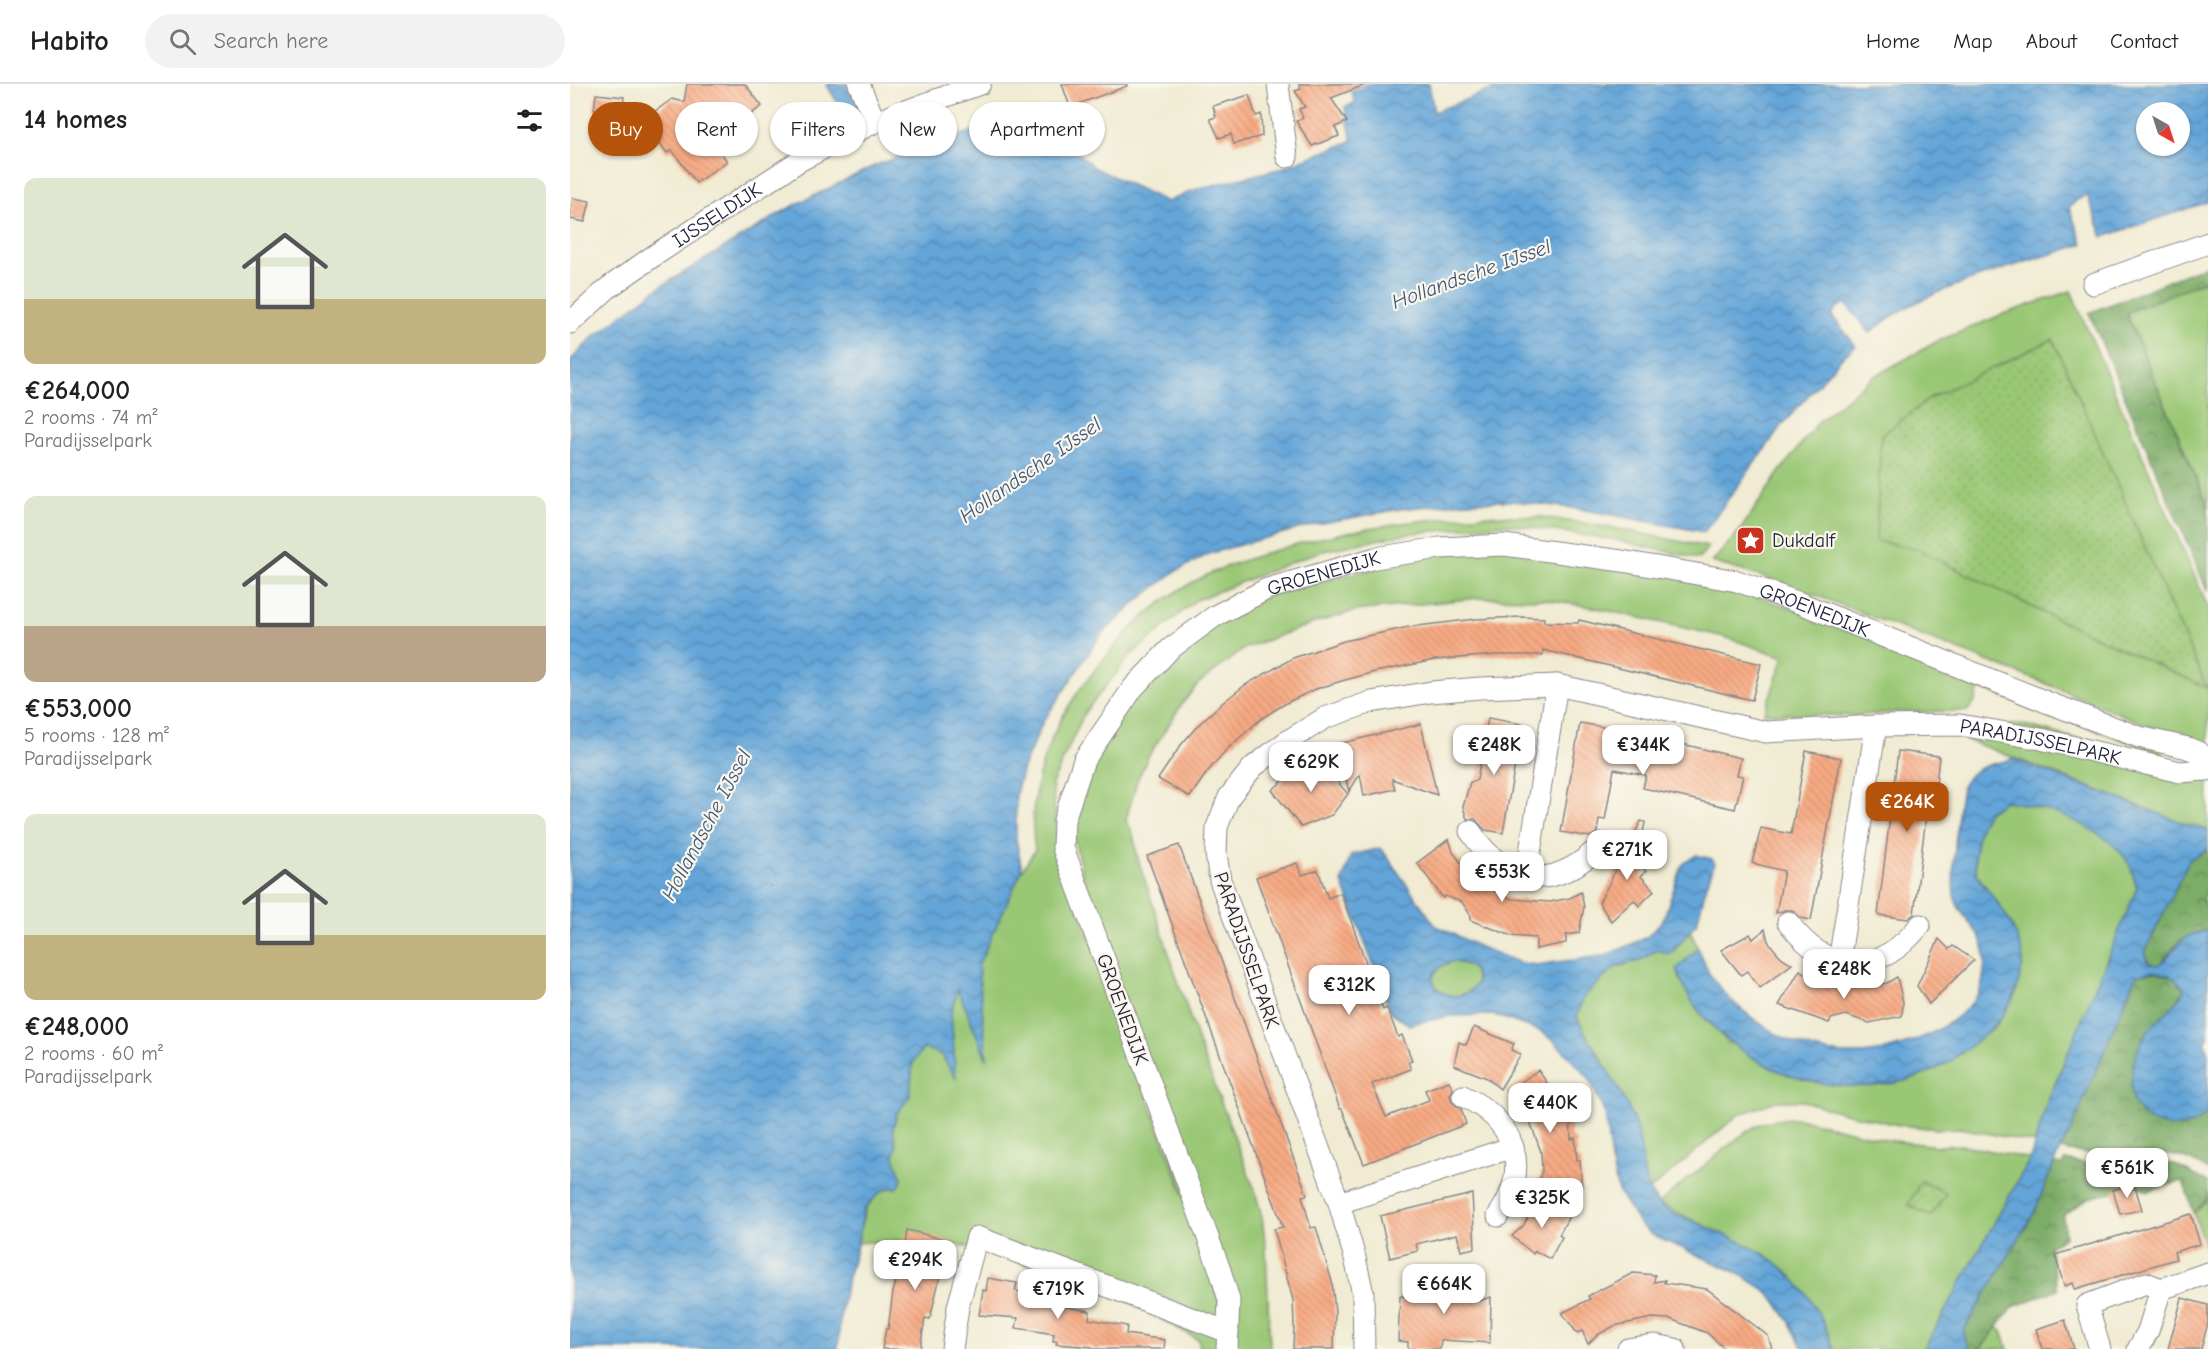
<!DOCTYPE html>
<html lang="en">
<head>
<meta charset="utf-8">
<style>
  :root { --surface:#fff; --page:#f2f2f2; --text:#202124; --muted:#757577; --line:#e0e0e0; --accent:#b45309 }
  body { margin:0; font-family:"Comic Neue",sans-serif; background:var(--page); color:var(--text); height:100vh; display:flex; flex-direction:column; font-size:22px; white-space:nowrap }
  * { box-sizing:border-box; margin:0 }
  p { font-size:20px; color:var(--muted) }
  .icon { flex:none; width:33px; height:33px; fill:none; stroke:currentColor; stroke-width:2; stroke-linecap:round; stroke-linejoin:round }
  .map { position:relative; flex:1; overflow:hidden }
  .side { display:flex; flex-direction:column; background:var(--surface); width:570px }
  .side>* { flex:none }
  .guide { position:absolute; left:18px; top:18px; width:570px; height:54px; display:flex; gap:12px }
  .needle { width:39px; rotate:141deg }
  .buttons { position:absolute; left:1566px; top:18px; display:grid; gap:12px }
  .buttons a { display:grid; place-items:center; width:54px; height:54px; border-radius:50%; background:var(--surface); box-shadow:0 2px 4px #0004; font-size:30px }
  .price { position:absolute; translate:-50% -51px; padding:0 14px; border-radius:12px; background:#fff; color:#222; font-size:20px; line-height:39px; filter:drop-shadow(0 2px 3px #0008) }
  .price::after { content:''; position:absolute; left:50%; top:36px; width:18px; height:14px; margin-left:-9px; background:inherit; clip-path:polygon(0 0,100% 0,50% 100%) }
  .price.on { background:var(--accent); color:#fff }
  ul { padding:0; list-style:none }
  li { display:grid; align-content:center; gap:12px; height:318px; padding:0 24px }
  li span { display:grid; place-items:center; height:186px; border-radius:12px; color:#555 }
  li>.icon { margin-inline-start:auto }
  span .icon { width:108px; height:108px; fill:#fffc; stroke-width:1 }
  li b { font-size:26px }
  h2 { display:flex; justify-content:space-between; align-items:center; height:72px; padding:0 24px; font-size:26px }
  .chip { padding:0 21px; border-radius:27px; background:var(--surface); box-shadow:0 2px 4px #0004; font-size:21px; line-height:54px }
  .chip.on { background:var(--accent); color:#fff }
  header { display:flex; align-items:center; gap:36px; box-sizing:border-box; height:84px; padding:0 30px; background:var(--surface); border-bottom:2px solid var(--line) }
  header strong { font-size:28px }
  nav { display:flex; gap:33px; margin-inline-start:auto; font-size:21px }
  .search { width:420px; height:54px; background:var(--page); display:flex; align-items:center; gap:15px; box-sizing:border-box; padding:0 21px; border-radius:33px; color:var(--muted); font-size:22px }
  main { display:flex; flex:1; min-height:0 }
  .map>svg:first-child { display:block }
</style>
</head>
<body>
<header>
<strong>Habito</strong>
<div class="search"><svg class="icon" aria-label="search" viewBox="0 0 24 24"><circle cx="10" cy="10" r="6"/><path d="M15 15l6 6"/></svg>Search here</div>
<nav><a>Home</a><a>Map</a><a>About</a><a>Contact</a></nav>
</header>
<main>
<section class="side">
<h2>14 homes<svg class="icon" aria-label="filters" viewBox="0 0 24 24"><path d="M4 7h16M4 17h16"/><circle cx="9" cy="7" r="2"/><circle cx="15" cy="17" r="2"/></svg></h2>
<ul>
<li><span style="background:linear-gradient(#dfe7d0 65%,#c2b280 0)"><svg class="icon" aria-label="home" viewBox="0 0 24 24"><path d="M3 11l9-7 9 7M6 9v11h12V9"/></svg></span><div><b>€264,000</b><p>2 rooms · 74 m²</p><p>Paradijsselpark</p></div></li>
<li><span style="background:linear-gradient(#dfe7d0 70%,#b9a48a 0)"><svg class="icon" aria-label="home" viewBox="0 0 24 24"><path d="M3 11l9-7 9 7M6 9v11h12V9"/></svg></span><div><b>€553,000</b><p>5 rooms · 128 m²</p><p>Paradijsselpark</p></div></li>
<li><span style="background:linear-gradient(#dfe7d0 65%,#c2b280 0)"><svg class="icon" aria-label="home" viewBox="0 0 24 24"><path d="M3 11l9-7 9 7M6 9v11h12V9"/></svg></span><div><b>€248,000</b><p>2 rooms · 60 m²</p><p>Paradijsselpark</p></div></li>
</ul>
</section>
<div class="map">
<svg width="1638" height="1265" viewBox="0 0 1638 1265">
  <defs>
    <pattern id="forest-crowns" width="20" height="18" patternUnits="userSpaceOnUse" patternTransform="scale(1.5)"><rect width="20" height="18" fill="#7bac66"/><path d="M2 6a3 3 0 1 1 6 0M12 15a3 3 0 1 1 6 0" fill="none" stroke="#648c55"/></pattern>
    <pattern id="park-dots" width="8" height="8" patternUnits="userSpaceOnUse" patternTransform="scale(1.5)"><rect width="8" height="8" fill="#9ac775"/><path d="M2 2h.1M6 6h.1" fill="none" stroke="#84ab66" stroke-width="1.8" stroke-linecap="round"/></pattern>
    <pattern id="water-waves" width="16" height="10" patternUnits="userSpaceOnUse" patternTransform="scale(1.5)"><rect width="16" height="10" fill="#64a5d8"/><path d="M0 5q4-4 8 0t8 0" fill="none" stroke="#5286b0"/></pattern>
    <pattern id="building-back-hatch" width="6" height="6" patternUnits="userSpaceOnUse" patternTransform="scale(1.5)"><rect width="6" height="6" fill="#f7aa83"/><path d="M-1 5l2 2M0 0l6 6M5-1l2 2" fill="none" stroke="#d39272"/></pattern>
  </defs>
  <rect width="100%" height="100%" fill="#fbf7ec"/>
  <filter id="ink" filterUnits="userSpaceOnUse"><feTurbulence type="fractalNoise" baseFrequency=".0167" numOctaves="2"/><feDisplacementMap in="SourceGraphic" scale="12" xChannelSelector="R" yChannelSelector="G"/><feConvolveMatrix kernelMatrix="1 2 1 2 8 2 1 2 1" color-interpolation-filters="sRGB"/></filter>
  <filter id="wash" filterUnits="userSpaceOnUse"><feTurbulence type="fractalNoise" baseFrequency=".008" numOctaves="4" result="noise"/><feDisplacementMap in="SourceGraphic" scale="24" xChannelSelector="R" yChannelSelector="G"/><feGaussianBlur stdDeviation="1.35" result="paint"/><feColorMatrix in="noise" values="0 0 0 0 0 0 0 0 0 0 0 0 0 0 0 0 0 1.4 0 .05"/><feComposite in="paint" operator="in"/></filter>
  <g filter="url(#wash)">
    <rect width="100%" height="100%" fill="#f0ebd2"/>
    <g fill="#9ac775" stroke="#5e7458" stroke-width="1.5">
      <polygon points="1638,195 1638,422 1556,228"/>
      <polygon points="1501,207 1638,523 1638,662 1592,647 1477,600 1214,499 1142,478 1171,445 1208,390 1249,337 1303,293 1368,257 1436,229"/>
      <path d="M918,431L972,433L1044,444L1138,463L1129,475L1046,456L937,440L835,450L748,468L626,516L560,572L515,628L482,700L489,769L643,1192L651,1224L648,1265H629V1256L548,1212L413,1166L372,1158L330,1156L288,1159C291,1140 295,1103 323,1104L332,1094L324,1073L326,1060L323,1045L327,1029L340,1012L343,978L354,964L372,971L385,993L381,928L388,905L416,973L408,881L452,786L465,766C456,708 477,651 511,604C539,567 570,530 611,505C640,487 671,477 703,467C773,445 845,435 918,431Z"/>
      <polygon points="908,458 1094,484 1235,528 1596,665 1589,669 1409,604 1405,618 1397,627 1327,628 1281,632 1194,629 1214,573 1155,553 1022,523 975,515 908,514 785,527 741,540 675,564 628,600 612,620 578,673 567,697 556,736 563,750 568,775 629,961 685,1107 692,1133 696,1165 700,1265 665,1265 518,814 504,755 506,727 525,679 568,603 659,521"/>
      <polygon points="1450,640 1638,689 1638,746 1616,740 1379,649"/>
      <path d="M1435,717C1474,722 1541,744 1560,782C1563,789 1565,797 1567,804L1477,1019L1465,1059L1390,1044L1368,1045L1329,1041L1278,1030L1233,1017H1206L1168,1031L1080,1106L1073,1092L1068,1051L1029,970L1017,954L1007,932L1014,912L1046,883L1069,877L1087,866L1101,870L1120,846L1128,864L1107,885C1114,913 1140,937 1158,959L1376,980L1426,942L1447,907L1431,823L1407,791L1405,767L1410,741L1419,727Z"/>
      <path d="M881,878C897,879 906,882 907,899C887,931 836,894 881,878Z"/>
      <path d="M1228,1034L1316,1056L1367,1062L1392,1061L1460,1075L1354,1265H1264L1251,1234L1235,1208L1218,1189L1196,1171L1089,1120C1107,1102 1127,1088 1146,1072C1179,1046 1183,1035 1228,1034Z"/>
      <polygon points="1638,1114 1638,1173 1624,1129"/>
      <polygon points="1427,1244 1432,1247 1438,1265 1410,1265"/>
    </g>
    <g fill="url(#forest-crowns)" stroke="#4e6750" stroke-width="1.5">
      <polygon points="1638,181 1638,195 1556,229 1638,422 1638,508 1519,229"/>
      <path d="M1638,765V801L1633,815L1638,829V847C1626,847 1610,856 1602,865C1597,870 1595,876 1589,881L1581,880L1577,876L1575,868L1619,776Z"/>
      <path d="M1587,888L1605,894L1614,905C1610,916 1602,922 1594,931C1573,953 1562,971 1562,1002L1633,1034L1638,1027V1087C1605,1062 1574,1071 1535,1071C1520,1071 1505,1068 1490,1065L1500,1048L1565,893L1570,890Z"/>
      <polygon points="1495,1076 1521,1081 1578,1078 1603,1080 1638,1098 1638,1114 1624,1129 1613,1097 1578,1107 1567,1102 1519,1114 1493,1131 1495,1153 1479,1163 1488,1205 1443,1223 1410,1265 1400,1265 1395,1255 1394,1246 1464,1129 1484,1080 1493,1081"/>
    </g>
    <g fill="url(#park-dots)" stroke="#5e7458" stroke-width="1.5">
      <polygon points="1483,255 1637,604 1476,530 1349,466 1306,457 1311,352 1360,314"/>
      <polygon points="1351,1097 1376,1109 1361,1132 1338,1121"/>
    </g>
    <g fill="url(#water-waves)" stroke="#43648a" stroke-width="1.5" fill-rule="evenodd">
      <polygon points="256,0 277,0 294,30 279,37"/>
      <path d="M779,0H859L864,28L936,0H1638V118L1533,153L1517,111L1507,116L1499,124L1513,160C1451,181 1348,205 1300,249L1275,219L1266,225L1262,232L1286,262L1274,271L1214,339L1134,448L1004,424L941,417L897,418L831,425L746,440L641,469L606,487L567,517L530,552L473,638L453,684L446,710V754L452,786L408,882L417,976L388,906L381,928L386,995L372,971L354,964L343,978L340,1012L327,1029L323,1045L326,1060L324,1073L332,1094L331,1099L327,1104H318L309,1109L294,1126L286,1166L276,1200L270,1235L268,1265H0V277L22,254L88,204L217,125L306,81L460,27L525,84L597,118L627,105L709,85L782,57L775,23L785,19ZM1576,28H1610V62H1576Z"/>
      <path d="M1443,675L1616,740L1638,746V765L1619,776L1575,868L1577,876L1581,880L1589,881C1607,866 1610,848 1638,847V955L1635,958L1638,970V1027C1621,1052 1579,1047 1565,1021C1561,1013 1561,998 1562,989C1563,976 1569,961 1576,950C1587,933 1607,924 1614,905C1604,889 1582,882 1565,893L1500,1048L1490,1065L1464,1129L1394,1246L1395,1255L1400,1265H1354L1460,1075L1477,1019L1567,804C1565,797 1563,789 1560,782C1541,744 1474,722 1435,717C1430,720 1424,723 1420,726C1407,738 1402,775 1407,791C1410,798 1418,806 1423,813C1437,831 1452,855 1453,878C1453,882 1451,888 1450,892C1445,919 1431,938 1410,954C1399,963 1389,972 1377,979C1320,1014 1237,1008 1182,973C1150,953 1118,924 1107,885L1128,864C1132,872 1135,882 1139,889C1153,913 1186,939 1210,952C1231,963 1257,970 1280,970C1320,972 1392,944 1410,906C1413,900 1414,887 1415,879C1416,846 1393,839 1385,815C1380,801 1388,717 1393,701C1395,698 1398,693 1401,690C1413,680 1429,679 1443,675Z"/>
      <path d="M811,764L865,841L910,863L951,879L966,881L1038,871L1077,853L1093,836L1112,781L1126,771L1142,775L1145,779L1136,803L1127,839L1100,870L1087,866L1069,877L1046,883L1014,912L1007,933C1026,973 1056,1006 1068,1050C1075,1076 1069,1096 1088,1119C1098,1130 1120,1135 1133,1141C1154,1151 1176,1159 1195,1171C1229,1192 1252,1228 1264,1265H1233L1219,1237L1204,1215L1192,1204L1168,1189L1084,1152L1070,1141L1048,1107L1041,1077L1035,1030L1019,994L985,958L970,947L924,931L879,932L839,941L821,928L772,798L781,771ZM881,878C897,878 906,882 907,899C887,931 836,894 881,878Z"/>
    </g>
    <g id="blocks">
      <g fill="url(#building-back-hatch)">
        <polygon points="117,0 175,0 192,22 143,58 157,77 126,99 102,66 97,69 73,36 102,15 114,18"/>
        <polygon points="492,0 557,0 557,2 500,23"/>
        <polygon points="729,0 795,0 795,1 761,14 777,38 765,43 769,52 742,62 726,37 733,34 729,25 735,23 725,7 731,5"/>
        <polygon points="26,10 54,13 52,29 24,26"/>
        <polygon points="679,11 686,32 691,30 692,52 664,60 661,50 649,54 640,35 646,33 643,22"/>
        <polygon points="3,114 20,117 15,138 0,135"/>
        <polygon points="951,533 974,534 974,538 1008,539 1009,536 1191,580 1182,616 973,566 973,571 926,571 865,576 805,588 775,596 746,605 718,618 692,634 658,664 638,687 620,713 588,695 611,661 628,641 651,620 675,601 723,574 774,557 839,543 906,535"/>
        <polygon points="918,634 952,640 933,749 915,746 905,735 897,735 893,723 900,698 907,696"/>
        <polygon points="1010,639 1045,645 1042,664 1087,672 1091,655 1171,674 1167,691 1173,692 1165,725 1073,704 1076,691 1044,685 1035,736 1029,735 1027,749 1020,753 991,748"/>
        <polygon points="851,640 867,711 822,695 825,705 794,712 790,690 779,708 768,660"/>
        <polygon points="1236,667 1271,674 1241,836 1231,834 1222,826 1215,826 1206,829 1214,787 1182,779 1191,744 1221,750"/>
        <polygon points="1328,667 1369,672 1366,701 1360,700 1344,830 1338,835 1308,831"/>
        <polygon points="744,671 778,710 762,731 731,743 702,706"/>
        <polygon points="1071,737 1075,738 1067,780 1076,787 1071,792 1084,807 1069,822 1064,816 1041,837 1029,819"/>
        <polygon points="879,755 883,768 894,783 925,808 933,811 942,815 980,818 1000,814 1011,808 1014,823 1009,849 996,851 996,859 966,865 966,854 942,852 900,836 901,832 892,818 875,812 873,814 847,779"/>
        <polygon points="609,761 737,1111 732,1112 741,1144 746,1143 762,1198 765,1228 764,1265 723,1265 724,1242 723,1216 704,1145 713,1143 577,772"/>
        <polygon points="727,779 732,791 748,786 758,814 771,809 813,926 817,924 828,953 832,951 842,976 838,978 841,985 802,1000 816,1033 859,1016 855,1006 879,997 883,1005 880,1011 882,1018 891,1025 896,1040 794,1080 772,1025 770,1025 686,793"/>
        <polygon points="1195,845 1198,857 1204,865 1211,873 1222,880 1190,904 1177,887 1171,891 1151,866 1180,850 1183,855"/>
        <polygon points="1369,855 1379,865 1383,862 1404,876 1359,920 1347,902"/>
        <polygon points="1230,886 1242,895 1260,902 1298,903 1317,899 1327,893 1333,918 1332,932 1299,939 1276,931 1261,935 1259,939 1209,921"/>
        <polygon points="904,943 944,960 941,966 951,970 930,1005 917,994 884,981 889,958 896,961"/>
        <polygon points="968,986 1000,1032 1001,1055 1005,1054 1007,1076 1010,1076 1012,1108 967,1102 972,1087 971,1068 958,1032 947,1016 936,1009"/>
        <polygon points="1564,1099 1572,1126 1550,1130 1543,1106"/>
        <polygon points="902,1110 905,1164 891,1167 887,1150 846,1160 848,1167 820,1174 810,1132"/>
        <polygon points="965,1113 999,1132 989,1151 992,1153 980,1175 965,1167 963,1170 942,1152 953,1142 963,1125"/>
        <polygon points="1621,1130 1630,1160 1604,1168 1606,1175 1505,1205 1503,1199 1494,1202 1485,1171"/>
        <polygon points="337,1146 377,1156 368,1201 360,1235 355,1234 350,1265 312,1265 316,1245 318,1245 323,1208 333,1174"/>
        <polygon points="1063,1189 1085,1191 1084,1198 1095,1196 1094,1199 1137,1205 1198,1252 1202,1265 1155,1265 1137,1249 1100,1235 1082,1234 1044,1242 1027,1251 1018,1260 1012,1247 1007,1249 992,1229 1020,1215 1018,1212"/>
        <polygon points="907,1193 909,1217 921,1213 920,1259 871,1256 870,1265 838,1265 838,1258 828,1257 830,1212 841,1213 841,1204 848,1204 848,1202"/>
        <polygon points="418,1194 447,1199 445,1207 483,1213 482,1221 520,1227 519,1235 557,1242 556,1250 595,1256 594,1265 521,1265 522,1263 486,1260 487,1257 483,1257 484,1250 446,1244 448,1234 409,1231 413,1206 416,1207"/>
        <polygon points="1612,1214 1638,1221 1638,1239 1631,1265 1598,1265"/>
        <polygon points="1495,1236 1504,1265 1472,1265 1466,1245"/>
      </g>
    </g>
  </g>
  <g filter="url(#ink)">
    <use href="#blocks" fill-opacity="0" stroke="#898686" stroke-width="1.5"/>
    <g fill="none" stroke-linecap="round" stroke-linejoin="round">
      <defs>
        <g id="minor">
          <polyline points="289,0 305,38"/>
          <polyline points="708,0 717,73"/>
          <polyline points="1523,200 1638,159"/>
          <path id="s1" d="M0,239L38,204L82,173L229,77L305,38L410,0"/>
          <path d="M900,747C938,803 983,809 1032,760"/>
          <polyline points="956,793 987,601"/>
          <path d="M1218,838C1257,891 1309,893 1350,841"/>
          <polyline points="1269,878 1306,642"/>
          <path d="M893,1012C945,1037 962,1083 928,1132"/>
          <polyline points="769,1119 943,1063"/>
          <polyline points="382,1265 388,1223 407,1153 658,1248"/>
          <path id="s2" d="M657,1265L659,1216L650,1186L493,764L494,736L514,676L563,604L600,565L645,532L697,505L805,474L870,464L934,461L1052,477L1167,497L1230,519L1479,619L1569,653L1618,664L1630,669L1634,686H1638"/>
          <path id="s3" d="M794,1265L793,1210L785,1174L769,1119L650,796L646,770L647,743L659,713L683,683L716,658L755,634L801,618L861,608L910,604L987,601L1196,648L1306,642L1390,641L1471,655L1610,688L1634,686"/>
          <polyline points="1058,1265 1085,1261 1105,1265"/>
          <polyline points="1530,1265 1517,1221 1576,1199 1591,1205"/>
          <polyline points="1568,1265 1578,1247 1591,1205 1638,1189"/>
        </g>
      </defs>
      <use href="#minor" stroke="#898686" stroke-width="23"/>
      <use href="#minor" stroke="#fff" stroke-width="21"/>
    </g>
  </g>
  <defs>
    <symbol id="sight-square" viewBox="-11 -11 22 22"><rect x="-9" y="-9" width="18" height="18" rx="4" fill="#c8321e" stroke="#fbf7ec"/><path d="M0-6L1.8-2.2L6-1.7L2.9 1.2L3.7 5.4L0 3.3L-3.7 5.4L-2.9 1.2L-6-1.7L-1.8-2.2Z" fill="#fff"/></symbol>
  </defs>
  <g fill-rule="evenodd">
    <use href="#sight-square" x="1164" y="440" width="33" height="33"/>
  </g>
  <g text-anchor="middle" stroke-width="4.5" stroke-linejoin="round" paint-order="stroke">
    <g font-size="20" fill="#22223b" stroke="#fbf7ec">
      <text dy="7" stroke="none"><textPath href="#s1" startOffset="183">IJSSELDIJK</textPath></text>
      <text dy="7" stroke="none"><textPath href="#s2" startOffset="936">GROENEDIJK</textPath></text>
      <text dy="7" stroke="none"><textPath href="#s2" startOffset="1438">GROENEDIJK</textPath></text>
      <text dy="7" stroke="none"><textPath href="#s3" startOffset="1431">PARADIJSSELPARK</textPath></text>
      <text transform="translate(677 866) rotate(71)" y="7">PARADIJSSELPARK</text>
      <text transform="translate(553 925) rotate(70)" y="7">GROENEDIJK</text>
    </g>
    <g font-size="20" fill="#22223b" stroke="#fbf7ec" text-anchor="start">
      <text x="1202" y="463">Dukdalf</text>
    </g>
    <g font-size="21" font-style="italic" fill="#3c567a" stroke="#fbf7ec">
      <text transform="translate(901 190) rotate(-20)" y="7">Hollandsche IJssel</text>
      <text transform="translate(460 386) rotate(-35)" y="7">Hollandsche IJssel</text>
      <text transform="translate(136 741) rotate(-62)" y="7">Hollandsche IJssel</text>
    </g>
  </g>
</svg>
<div class="buttons">
<a><svg class="needle" viewBox="-14 -14 28 28"><path d="M0-13l5 13h-10z" fill="#e53935"/><path d="M0 13l5-13h-10z" fill="#757577"/></svg></a>
</div>
<b class="price" style="left:924px;top:692px">€248K</b>
<b class="price" style="left:1073px;top:692px">€344K</b>
<b class="price" style="left:741px;top:709px">€629K</b>
<b class="price on" style="left:1337px;top:749px">€264K</b>
<b class="price" style="left:1057px;top:797px">€271K</b>
<b class="price" style="left:932px;top:819px">€553K</b>
<b class="price" style="left:1274px;top:916px">€248K</b>
<b class="price" style="left:779px;top:932px">€312K</b>
<b class="price" style="left:980px;top:1050px">€440K</b>
<b class="price" style="left:1557px;top:1115px">€561K</b>
<b class="price" style="left:972px;top:1145px">€325K</b>
<b class="price" style="left:345px;top:1207px">€294K</b>
<b class="price" style="left:874px;top:1231px">€664K</b>
<b class="price" style="left:488px;top:1236px">€719K</b>
<div class="guide">
<a class="chip on">Buy</a>
<a class="chip">Rent</a>
<a class="chip">Filters</a>
<a class="chip">New</a>
<a class="chip">Apartment</a>
</div>
</div>
</main>
</body>
</html>
